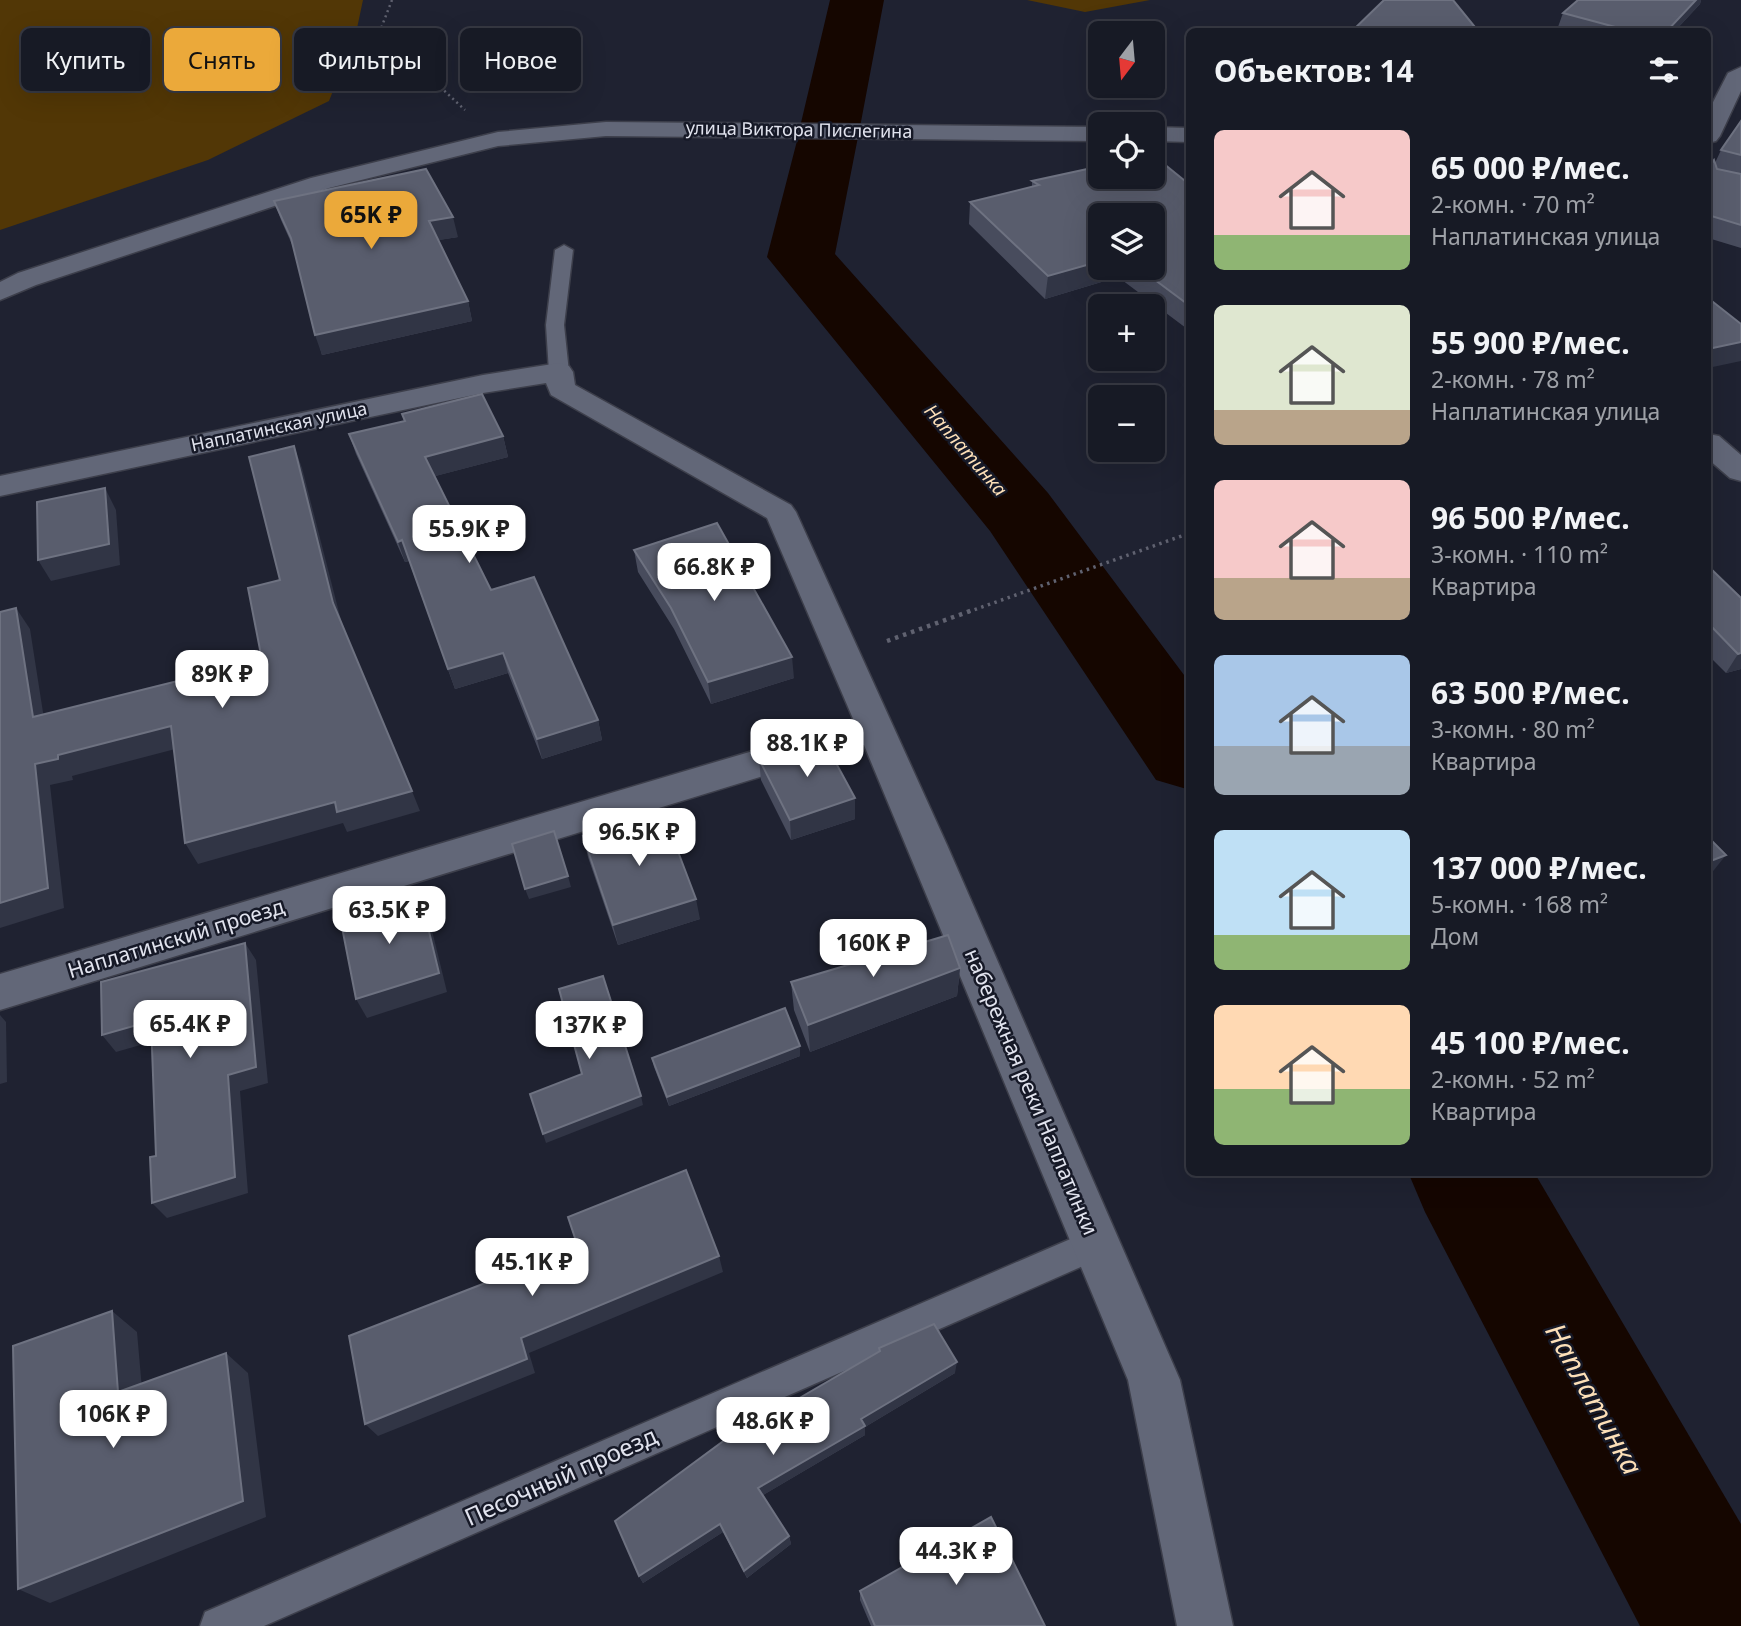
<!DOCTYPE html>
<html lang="ru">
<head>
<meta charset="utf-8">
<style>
  :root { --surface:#171a25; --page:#242732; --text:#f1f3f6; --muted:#9ea1a7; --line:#363842; --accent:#eba93a }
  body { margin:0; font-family:"Noto Sans",sans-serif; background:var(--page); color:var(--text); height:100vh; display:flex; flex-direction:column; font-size:26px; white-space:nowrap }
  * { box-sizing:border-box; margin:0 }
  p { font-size:23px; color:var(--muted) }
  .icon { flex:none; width:38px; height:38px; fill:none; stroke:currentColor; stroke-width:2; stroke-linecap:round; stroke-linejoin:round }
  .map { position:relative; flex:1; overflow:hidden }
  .drawer { position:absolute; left:1186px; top:28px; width:525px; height:1148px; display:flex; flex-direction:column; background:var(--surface); border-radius:10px; box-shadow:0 7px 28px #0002,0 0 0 2px var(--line) }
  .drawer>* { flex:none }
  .guide { position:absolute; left:21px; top:28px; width:665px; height:63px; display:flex; gap:14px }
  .needle { width:46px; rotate:196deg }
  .buttons { position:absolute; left:1088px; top:21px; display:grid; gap:14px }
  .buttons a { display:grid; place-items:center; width:77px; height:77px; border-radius:10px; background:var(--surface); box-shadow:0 7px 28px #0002,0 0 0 2px var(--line); font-size:35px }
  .price { position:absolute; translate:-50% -60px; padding:0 16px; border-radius:14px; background:#fff; color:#222; font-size:23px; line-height:46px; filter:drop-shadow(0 2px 4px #0008) }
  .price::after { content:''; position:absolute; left:50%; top:42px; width:21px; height:16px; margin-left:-10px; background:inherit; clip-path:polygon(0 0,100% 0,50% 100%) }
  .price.current { background:var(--accent); color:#111 }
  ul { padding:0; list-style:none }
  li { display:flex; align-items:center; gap:21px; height:175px; padding:0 28px }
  li span { display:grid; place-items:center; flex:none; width:196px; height:140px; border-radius:10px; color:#555 }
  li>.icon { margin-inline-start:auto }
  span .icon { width:84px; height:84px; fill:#fffc; stroke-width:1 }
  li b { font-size:30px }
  h2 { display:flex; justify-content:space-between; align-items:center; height:84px; padding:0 28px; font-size:30px }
  .chip { padding:0 24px; border-radius:10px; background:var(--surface); box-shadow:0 7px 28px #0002,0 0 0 2px var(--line); font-size:24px; line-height:63px }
  .chip.current { background:var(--accent); color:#111 }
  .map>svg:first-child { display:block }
</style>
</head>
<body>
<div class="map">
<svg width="1741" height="1626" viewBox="0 0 1741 1626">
  <rect width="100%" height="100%" fill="#1f2231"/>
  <g fill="#523706">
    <polygon points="0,0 363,0 356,33 329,101 208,160 0,230"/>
    <polygon points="1027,0 1150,0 1085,12"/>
  </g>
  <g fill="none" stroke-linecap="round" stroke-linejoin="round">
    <g fill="#150600" fill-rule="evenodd">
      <polygon points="830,0 884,0 860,127 856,133 858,137 835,254 1048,493 1190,683 1190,790 1156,780 990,531 767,257 798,137 802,130 800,127"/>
      <polygon points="1408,1172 1534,1172 1741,1524 1741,1626 1640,1626 1425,1212"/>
    </g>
    <defs>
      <g id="service">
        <polygon points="564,245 573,250 564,325 569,372 559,378 549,372 546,325 555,250"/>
        <polygon points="1096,1228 1108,1233 1112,1244 1108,1255 264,1626 200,1626 205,1612"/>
      </g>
      <g id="minor">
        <polygon points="1741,67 1741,91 1720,136 1716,141 1708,143 1708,112 1728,73"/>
        <polygon points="606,122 1101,127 1101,141 606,136 498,146 329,188 36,285 0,300 0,282 18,273 311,178 498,132"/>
        <polygon points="1153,127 1190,128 1190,142 1153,141"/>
        <polygon points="559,363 569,366 573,372 575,385 791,505 796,512 947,845 1180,1380 1233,1626 1177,1626 1128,1380 864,745 0,1010 0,974 854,721 767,518 551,395 546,383 483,393 0,496 0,476 483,375"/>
        <polygon points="1708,434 1719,436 1741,455 1741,481 1730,478 1708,459"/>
      </g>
    </defs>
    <use href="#service" stroke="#3d3f4b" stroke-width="3"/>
    <use href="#minor" stroke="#3d3f4b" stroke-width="3"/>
    <polyline stroke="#606270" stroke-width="2.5" stroke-dasharray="2 3.5" stroke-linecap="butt" points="392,0 380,31 465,110"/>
    <polyline stroke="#606270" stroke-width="3.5" stroke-dasharray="2.5 4.5" stroke-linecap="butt" points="968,612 1190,533"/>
    <polyline stroke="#606270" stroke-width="4.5" stroke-dasharray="3.5 5" stroke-linecap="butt" points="887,641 973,610"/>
    <use href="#service" fill="#626778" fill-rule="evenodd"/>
    <use href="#minor" fill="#626778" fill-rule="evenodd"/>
  </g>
  <g fill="#484c5d" fill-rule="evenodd">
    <polygon points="1578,0 1701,0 1700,4 1674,32 1575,32 1558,27 1563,13"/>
    <polygon points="1741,121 1741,248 1708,238 1708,169 1715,163 1721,150"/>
    <path d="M1032,181L1190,185V331L1118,277L1045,299L969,224L970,202L1032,187ZM1153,215V268H1101Z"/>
    <polygon points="274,201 458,237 438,240 468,301 472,321 322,355 294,249 281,220"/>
    <polygon points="402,414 503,436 508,457 435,476 491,590 598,720 602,740 542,759 508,673 455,689 409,561 405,562 356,454 349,434 404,421"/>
    <polygon points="634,550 794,678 711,704 674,629 638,572"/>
    <polygon points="1708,566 1741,598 1741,669 1726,673 1708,655"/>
    <polygon points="759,759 855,819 791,840 761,780"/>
    <polygon points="583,836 700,919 618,945 588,857"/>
    <polygon points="960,968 957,996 810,1052 794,1010 791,982"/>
    <polygon points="800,1046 800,1056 669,1106 654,1067 652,1058"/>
    <polygon points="879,1348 955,1373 865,1427 865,1435 763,1495 789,1536 791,1544 747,1578 723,1532 643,1583 639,1576 772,1414 879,1352"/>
    <polygon points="860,1591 1045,1626 871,1626 860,1600"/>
  </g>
  <g fill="#313545">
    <polygon points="1696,0 1701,0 1700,4 1674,32 1666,32"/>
    <polygon points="453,217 458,237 434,241 429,221"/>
    <polygon points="1101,261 1101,268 1120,268 1118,277 1045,299 1048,276"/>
    <polygon points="468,301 472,321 322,355 315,335"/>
    <polygon points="1741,342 1741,361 1708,368 1708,349"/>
    <polygon points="503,436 508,457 432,477 425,457"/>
    <polygon points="294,446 302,468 342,624 333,603"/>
    <polygon points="105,488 116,510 120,565 51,581 38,560"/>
    <polygon points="402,540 409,561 405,562 398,542"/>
    <polygon points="16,608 30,629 47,738 33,717"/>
    <polygon points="503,653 508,673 455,689 448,669"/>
    <polygon points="1741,653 1741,669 1726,673 1738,654"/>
    <polygon points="792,657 794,678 711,704 708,682"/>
    <polygon points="598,720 602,740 542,759 537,739"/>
    <polygon points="171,726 183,747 72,776 73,780 50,785 64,908 0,928 0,903 35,764 58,755"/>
    <polygon points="412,791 420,811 347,832 343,823 198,864 185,843 335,802"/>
    <polygon points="855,798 855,819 791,840 790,820"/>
    <polygon points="1726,855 1710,875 1708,876 1708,862"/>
    <polygon points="568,876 571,887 529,899 525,889"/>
    <polygon points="420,894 428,914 447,992 367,1018 356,999"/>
    <polygon points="696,899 700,919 618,945 613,925"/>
    <polygon points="245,943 256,960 268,1083 240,1091 248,1193 167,1218 152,1203 228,1075"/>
    <polygon points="960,968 957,996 810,1052 808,1025"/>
    <polygon points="0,1015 6,1022 7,1082 0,1084"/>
    <polygon points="151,1021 165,1038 116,1052 102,1035"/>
    <polygon points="800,1046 800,1056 669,1106 667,1097"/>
    <polygon points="641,1096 643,1105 546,1143 543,1134"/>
    <polygon points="719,1256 723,1272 529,1353 535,1373 378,1436 365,1424 521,1338"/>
    <polygon points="112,1311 137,1332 144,1412 118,1392"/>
    <polygon points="226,1353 248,1373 266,1517 50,1603 18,1589"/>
    <polygon points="957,1362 955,1373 865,1427 865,1435 760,1497 758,1488 861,1419"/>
    <polygon points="720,1524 723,1532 643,1583 639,1576"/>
    <polygon points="789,1536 791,1544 747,1578 744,1571"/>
  </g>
  <g fill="#595d6d" stroke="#6e7281" stroke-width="2">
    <polygon points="1384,0 1453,0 1479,32 1351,32"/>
    <polygon points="1578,0 1696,0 1666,32 1634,32 1563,13"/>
    <polygon points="1741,121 1741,155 1721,150"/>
    <polygon points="1153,155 1190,185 1190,306 1139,268 1153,268 1153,215 1101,215 1101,261 1048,276 970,202 1039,185 1032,181 1101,166 1101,177 1153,177"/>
    <polygon points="1714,160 1717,169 1741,174 1741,225 1708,215 1708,169"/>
    <polygon points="426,169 453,217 429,221 468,301 315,335 291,238 274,201"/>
    <polygon points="1708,298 1741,324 1741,342 1708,349"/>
    <polygon points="482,394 503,436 425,457 491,590 534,577 598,720 537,739 503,653 448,669 402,540 398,542 349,434 405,421 402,414"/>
    <polygon points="294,446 333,603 412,791 337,812 335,802 185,843 171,726 58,755 58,759 35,764 48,888 0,903 0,612 16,608 33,717 262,660 248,588 280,580 249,457"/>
    <polygon points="105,488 109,544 38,560 37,502"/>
    <polygon points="717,523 792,657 708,682 671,608 634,550"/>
    <polygon points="1708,566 1741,598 1741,653 1738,654 1708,623"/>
    <polygon points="823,739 855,798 790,820 759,759"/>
    <polygon points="663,812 696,899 613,925 583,836"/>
    <polygon points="554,831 568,876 525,889 512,844"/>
    <polygon points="1708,837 1726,855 1708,862"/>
    <polygon points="420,894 439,973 356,999 340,917"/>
    <polygon points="948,935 960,968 808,1025 791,982"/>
    <polygon points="245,943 256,1067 228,1075 235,1177 152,1203 150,1157 156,1156 151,1021 102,1035 101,982"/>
    <polygon points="603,976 641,1096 543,1134 530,1094 582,1074 559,989"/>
    <polygon points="785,1008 800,1046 667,1097 652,1058"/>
    <polygon points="686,1170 719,1256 521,1338 527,1359 365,1424 349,1336 578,1247 568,1217"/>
    <polygon points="112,1311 118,1392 226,1353 243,1501 18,1589 13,1346"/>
    <polygon points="934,1324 957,1362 861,1419 865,1426 758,1488 789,1536 744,1571 720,1524 639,1576 615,1521 768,1408 772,1414 880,1351 879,1348"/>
    <polygon points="991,1517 1045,1626 875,1626 860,1591"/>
  </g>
  <g text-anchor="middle" stroke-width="5" stroke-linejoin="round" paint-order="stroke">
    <g font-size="18" fill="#e1e3ee" stroke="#161927">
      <text transform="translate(799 130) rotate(1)" y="6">улица Виктора Пислегина</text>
      <text transform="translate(279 427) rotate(-12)" y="6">Наплатинская улица</text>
    </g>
    <g font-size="19" font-style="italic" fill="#fcdfb8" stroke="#161927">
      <text transform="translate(966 450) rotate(49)" y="7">Наплатинка</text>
    </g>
    <g font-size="21" fill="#e1e3ee" stroke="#161927">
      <text transform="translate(176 939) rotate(-17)" y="7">Наплатинский проезд</text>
      <text transform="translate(1031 1092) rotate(67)" y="7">набережная реки Наплатинки</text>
    </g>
    <g font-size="24" fill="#e1e3ee" stroke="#161927">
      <text transform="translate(561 1477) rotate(-24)" y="8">Песочный проезд</text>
    </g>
    <g font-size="28" font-style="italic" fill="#fcdfb8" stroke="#161927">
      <text transform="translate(1594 1399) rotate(61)" y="10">Наплатинка</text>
    </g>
  </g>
</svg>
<div class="buttons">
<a><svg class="needle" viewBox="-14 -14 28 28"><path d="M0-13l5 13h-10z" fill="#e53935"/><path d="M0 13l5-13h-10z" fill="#9ea1a7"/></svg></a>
<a><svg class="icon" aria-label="locate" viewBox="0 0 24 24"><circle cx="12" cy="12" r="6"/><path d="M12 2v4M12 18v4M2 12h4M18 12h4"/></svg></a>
<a><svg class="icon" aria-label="layers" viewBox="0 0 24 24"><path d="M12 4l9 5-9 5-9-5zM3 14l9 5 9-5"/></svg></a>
<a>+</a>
<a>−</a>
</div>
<b class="price current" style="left:371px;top:251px">65K ₽</b>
<b class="price" style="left:469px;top:565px">55.9K ₽</b>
<b class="price" style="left:714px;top:603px">66.8K ₽</b>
<b class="price" style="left:222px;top:710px">89K ₽</b>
<b class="price" style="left:807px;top:779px">88.1K ₽</b>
<b class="price" style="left:639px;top:868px">96.5K ₽</b>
<b class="price" style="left:389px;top:946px">63.5K ₽</b>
<b class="price" style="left:873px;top:979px">160K ₽</b>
<b class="price" style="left:190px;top:1060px">65.4K ₽</b>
<b class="price" style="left:589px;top:1061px">137K ₽</b>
<b class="price" style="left:532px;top:1298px">45.1K ₽</b>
<b class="price" style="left:113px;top:1450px">106K ₽</b>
<b class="price" style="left:773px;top:1457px">48.6K ₽</b>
<b class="price" style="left:956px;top:1587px">44.3K ₽</b>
<div class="guide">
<a class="chip">Купить</a>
<a class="chip current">Снять</a>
<a class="chip">Фильтры</a>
<a class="chip">Новое</a>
</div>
<section class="drawer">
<h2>Объектов: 14<svg class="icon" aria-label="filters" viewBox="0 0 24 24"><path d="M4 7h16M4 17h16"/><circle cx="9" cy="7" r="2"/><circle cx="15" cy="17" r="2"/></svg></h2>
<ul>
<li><span style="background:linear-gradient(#f6c9c9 75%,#8fb573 0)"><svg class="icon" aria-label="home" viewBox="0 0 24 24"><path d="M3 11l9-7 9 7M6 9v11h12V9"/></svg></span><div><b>65 000 ₽/мес.</b><p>2-комн. · 70 m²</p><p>Наплатинская улица</p></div></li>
<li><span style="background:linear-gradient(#dfe7d0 75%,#b9a48a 0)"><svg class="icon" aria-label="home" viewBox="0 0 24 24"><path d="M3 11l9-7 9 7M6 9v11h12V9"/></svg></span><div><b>55 900 ₽/мес.</b><p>2-комн. · 78 m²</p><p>Наплатинская улица</p></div></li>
<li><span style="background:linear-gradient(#f6c9c9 70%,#b9a48a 0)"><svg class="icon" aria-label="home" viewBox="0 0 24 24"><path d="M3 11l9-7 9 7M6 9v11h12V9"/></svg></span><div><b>96 500 ₽/мес.</b><p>3-комн. · 110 m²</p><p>Квартира</p></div></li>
<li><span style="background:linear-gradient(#a9c7e8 65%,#9aa5b1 0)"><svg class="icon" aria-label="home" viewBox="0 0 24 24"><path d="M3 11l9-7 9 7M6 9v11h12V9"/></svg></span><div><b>63 500 ₽/мес.</b><p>3-комн. · 80 m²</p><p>Квартира</p></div></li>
<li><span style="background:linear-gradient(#bfe0f5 75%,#8fb573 0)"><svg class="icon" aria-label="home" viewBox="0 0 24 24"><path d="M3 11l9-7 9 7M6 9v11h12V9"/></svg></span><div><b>137 000 ₽/мес.</b><p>5-комн. · 168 m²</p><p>Дом</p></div></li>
<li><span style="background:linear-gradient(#ffd9b3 60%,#8fb573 0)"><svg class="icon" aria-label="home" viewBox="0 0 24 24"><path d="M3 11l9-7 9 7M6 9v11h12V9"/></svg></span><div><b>45 100 ₽/мес.</b><p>2-комн. · 52 m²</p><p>Квартира</p></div></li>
</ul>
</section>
</div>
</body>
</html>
